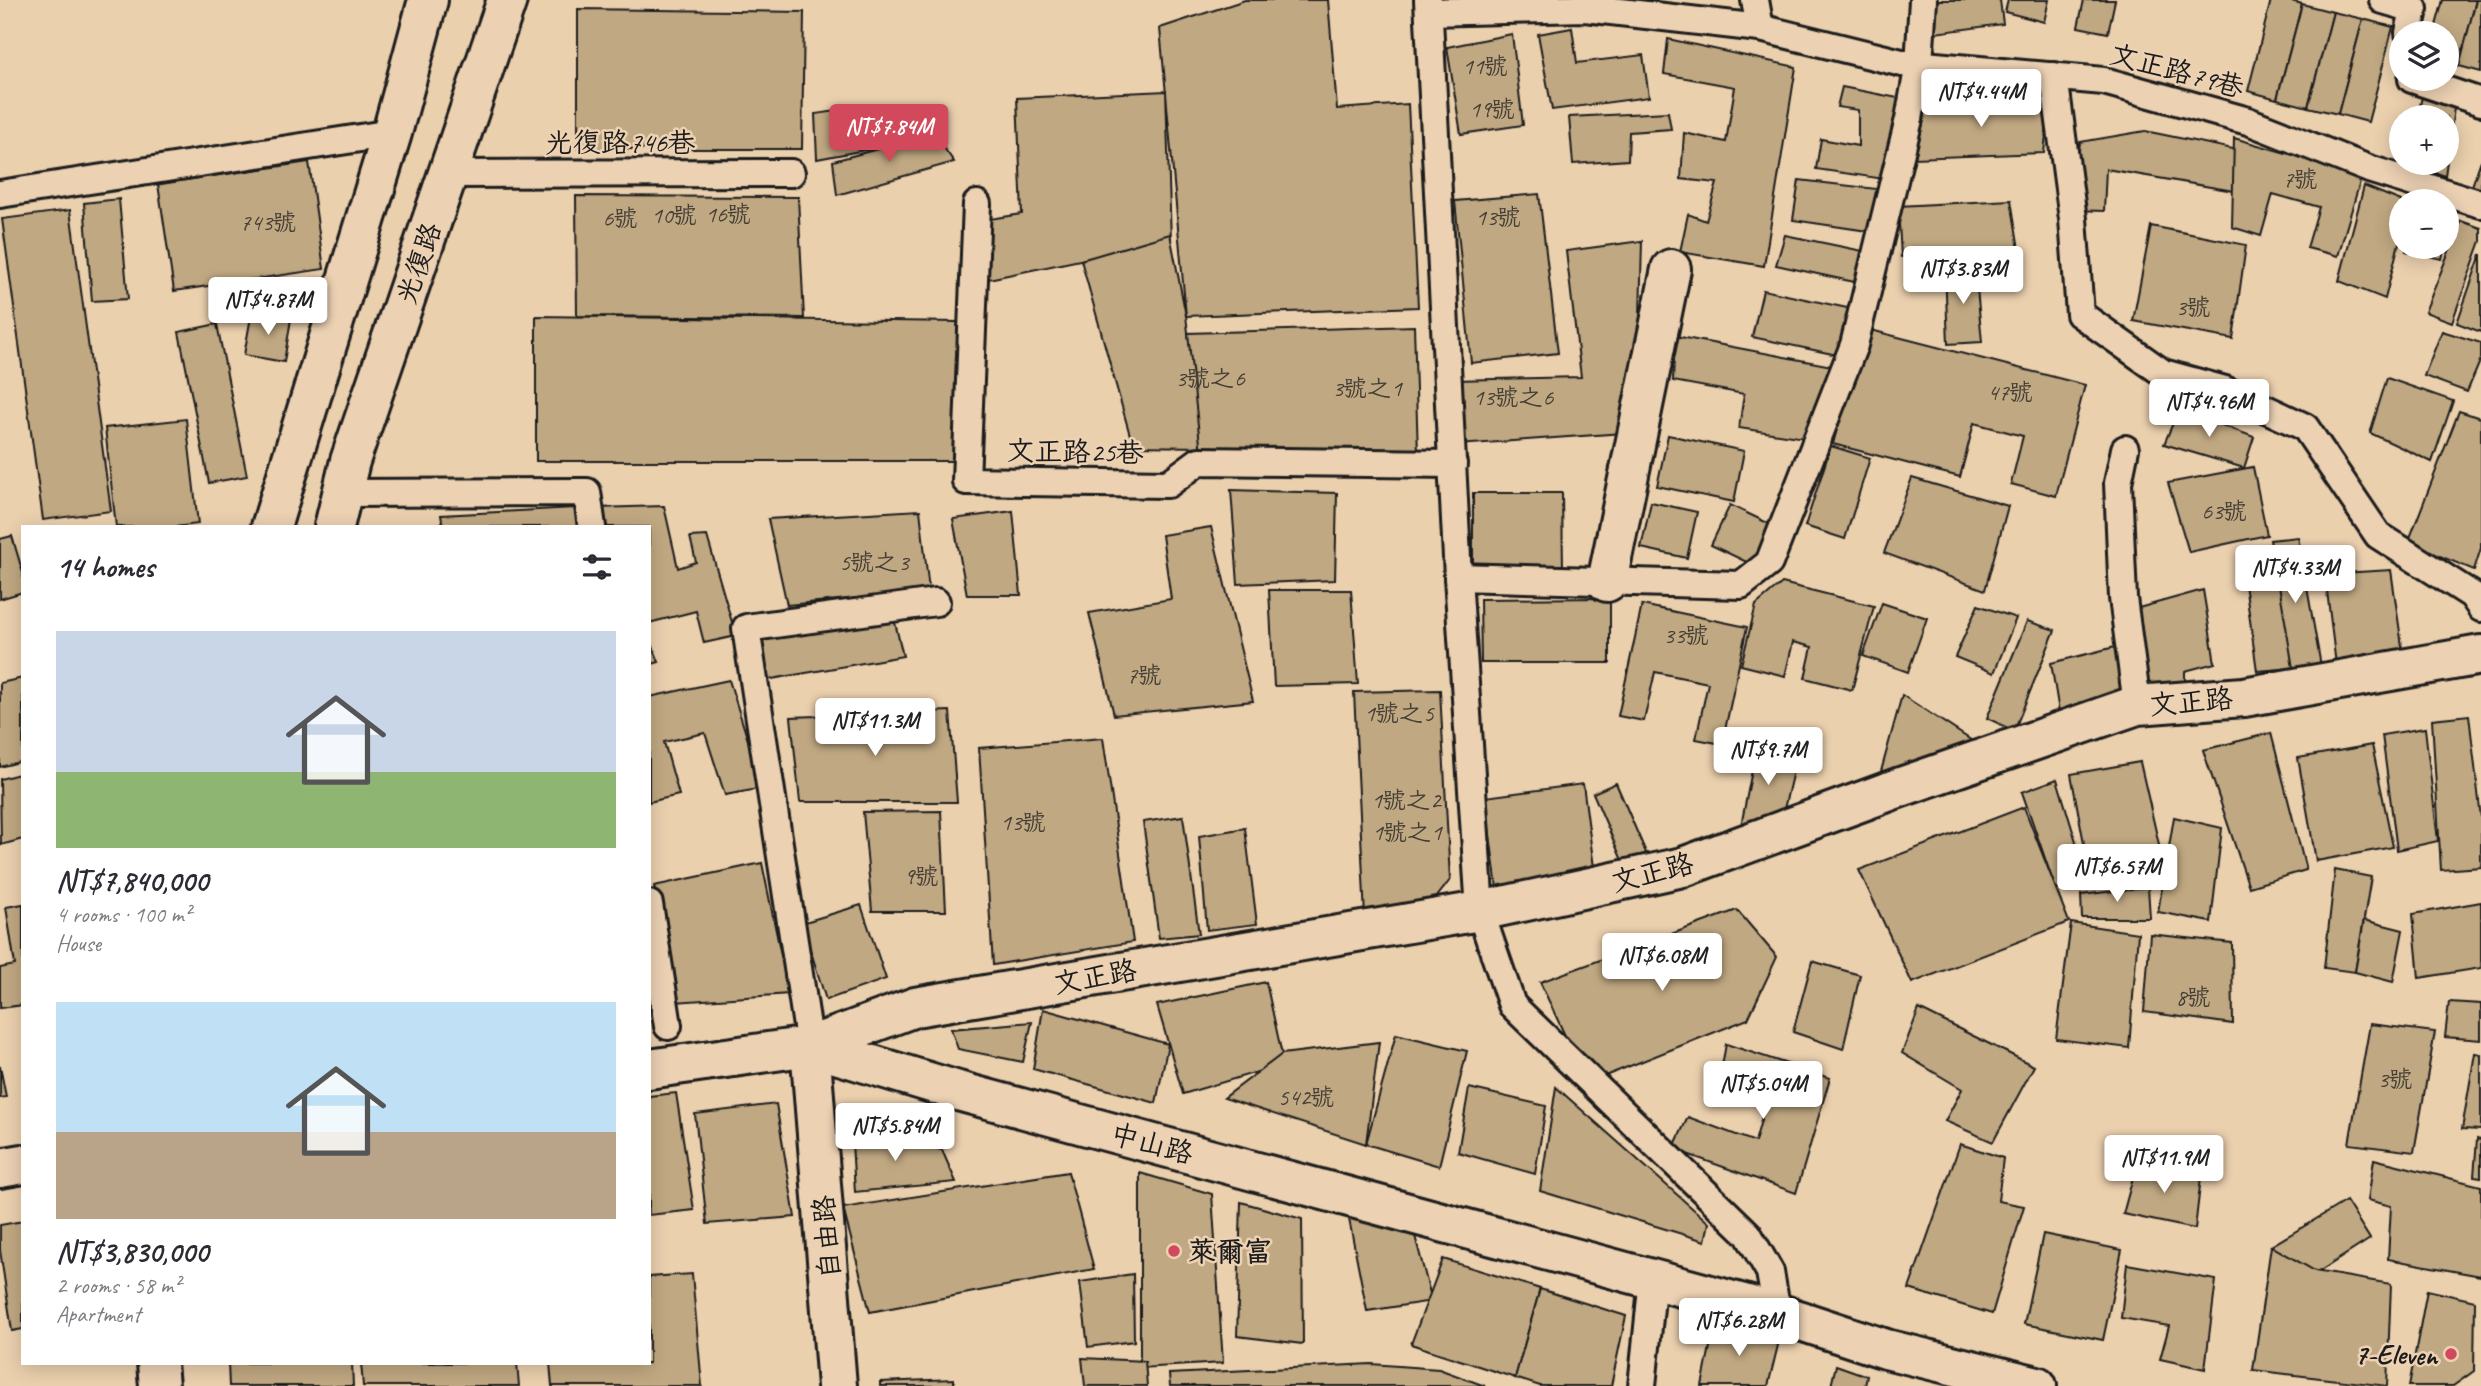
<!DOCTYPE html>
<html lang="en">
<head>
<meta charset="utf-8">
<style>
  :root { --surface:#fff; --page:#f7f7f7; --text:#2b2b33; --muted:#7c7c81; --accent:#d1495b }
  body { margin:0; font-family:Caveat,"LXGW WenKai TC",sans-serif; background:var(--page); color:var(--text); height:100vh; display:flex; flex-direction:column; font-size:26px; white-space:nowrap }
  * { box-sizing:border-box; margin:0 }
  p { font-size:23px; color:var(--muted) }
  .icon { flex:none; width:38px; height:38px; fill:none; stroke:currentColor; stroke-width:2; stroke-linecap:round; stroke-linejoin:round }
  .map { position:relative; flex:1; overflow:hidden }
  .details { position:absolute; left:21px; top:525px; width:630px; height:840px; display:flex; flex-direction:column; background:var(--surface); border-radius:0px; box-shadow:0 4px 18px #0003 }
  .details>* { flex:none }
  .tools { position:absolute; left:2389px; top:21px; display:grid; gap:14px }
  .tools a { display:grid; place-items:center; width:70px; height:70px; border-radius:50%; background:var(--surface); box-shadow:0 4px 18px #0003; font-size:35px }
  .price { position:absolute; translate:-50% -60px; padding:0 16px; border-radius:7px; background:#fff; color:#222; font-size:23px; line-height:46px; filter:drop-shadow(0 2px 4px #0008) }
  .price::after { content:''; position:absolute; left:50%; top:42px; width:21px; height:16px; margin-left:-10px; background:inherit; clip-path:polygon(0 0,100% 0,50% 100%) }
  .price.active { background:var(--accent); color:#fff }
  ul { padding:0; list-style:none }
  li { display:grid; align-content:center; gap:14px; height:371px; padding:0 35px }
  li span { display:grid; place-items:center; height:217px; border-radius:0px; color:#555 }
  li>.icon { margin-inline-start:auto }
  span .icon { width:126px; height:126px; fill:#fffc; stroke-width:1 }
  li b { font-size:30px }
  h2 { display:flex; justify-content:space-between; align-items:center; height:84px; padding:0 35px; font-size:30px }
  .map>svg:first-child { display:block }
</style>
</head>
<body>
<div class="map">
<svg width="2481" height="1386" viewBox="0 0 2481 1386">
  <rect width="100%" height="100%" fill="#ebd0ae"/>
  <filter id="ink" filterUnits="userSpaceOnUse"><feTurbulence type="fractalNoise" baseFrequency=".0143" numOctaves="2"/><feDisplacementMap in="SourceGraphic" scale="14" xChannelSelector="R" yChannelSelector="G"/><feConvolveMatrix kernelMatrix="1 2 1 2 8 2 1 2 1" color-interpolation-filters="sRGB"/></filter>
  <g filter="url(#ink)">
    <g fill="#c0a882" stroke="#1c1c1c" stroke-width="2">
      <polygon points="1245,0 1328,0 1337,109 1408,104 1418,307 1186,316 1160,28"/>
      <polygon points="1923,0 2000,0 2003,24 1928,34"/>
      <polygon points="2008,0 2049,0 2044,22 2005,12"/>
      <polygon points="2084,0 2115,0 2108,33 2078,27"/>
      <polygon points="2271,0 2288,0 2302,4 2277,99 2248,91"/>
      <polygon points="2443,0 2476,0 2459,66 2446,63 2446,33 2434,33"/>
      <polygon points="2476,0 2481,0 2481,72 2459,66"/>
      <polygon points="2302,4 2333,12 2308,107 2277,99"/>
      <polygon points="578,9 804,12 802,149 578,149"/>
      <polygon points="2333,12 2363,19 2338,114 2308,107"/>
      <polygon points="2363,19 2393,27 2368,122 2338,114"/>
      <polygon points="1572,28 1577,63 1643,55 1649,97 1552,110 1538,34"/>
      <polygon points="1512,34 1523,125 1461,134 1447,47"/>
      <polygon points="1668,39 1796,67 1764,266 1680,252 1688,214 1706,221 1717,183 1681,179 1684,133 1726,142 1735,87 1664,74"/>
      <polygon points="1842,87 1903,99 1884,179 1816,169 1821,139 1858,146 1858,110 1837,107"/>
      <polygon points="1166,91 1171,241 974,282 977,221 1022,214 1017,98"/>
      <polygon points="1929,97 2049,106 2044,153 1915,158"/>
      <polygon points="2422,97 2454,108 2445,176 2409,163 2446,163 2446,117 2417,117"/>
      <polygon points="881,105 886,146 817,159 815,114"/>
      <polygon points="1668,112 1671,129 1629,132 1628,160 1573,164 1569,117"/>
      <polygon points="2145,131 2238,150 2234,191 2106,169 2104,211 2072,210 2080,142"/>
      <polygon points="934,134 954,162 837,195 833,161"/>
      <polygon points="2234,138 2362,175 2338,256 2307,248 2319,207 2273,194 2261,236 2232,227"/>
      <polygon points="2481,160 2481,189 2472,186"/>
      <polygon points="309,162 324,269 174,291 158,184"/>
      <polygon points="1799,180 1877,189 1868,231 1793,220"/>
      <polygon points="2364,186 2401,201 2401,235 2385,299 2339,281"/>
      <polygon points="1539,194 1558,353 1471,363 1455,201"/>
      <polygon points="576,196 798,197 804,318 577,316"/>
      <polygon points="119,199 128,299 92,301 84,203"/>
      <polygon points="2011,200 2019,249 1901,257 1898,206"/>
      <polygon points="70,210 111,511 43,520 2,219"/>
      <polygon points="2461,221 2481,228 2481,241 2452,322 2425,312"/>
      <polygon points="2151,226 2246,245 2233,339 2133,321"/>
      <polygon points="1170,234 1186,316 1202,447 1133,446 1081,260"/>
      <polygon points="1785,235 1863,251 1859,283 1776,265"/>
      <polygon points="1642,241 1637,432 1458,445 1455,380 1581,377 1566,251"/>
      <polygon points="2408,247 2445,247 2442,259 2406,251"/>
      <polygon points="2481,254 2481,332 2457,323"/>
      <polygon points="1975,266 1982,342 1948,344 1945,269"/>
      <polygon points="1763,290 1852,309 1842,356 1752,337"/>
      <polygon points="252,311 291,319 284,362 244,355"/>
      <polygon points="536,316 958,322 958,461 536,461"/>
      <polygon points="217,324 247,476 209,483 179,332"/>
      <polygon points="1414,326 1418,454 1201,453 1188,333"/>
      <polygon points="1863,328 2085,385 2056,496 2011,484 2023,436 1974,423 1960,477 1833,444"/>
      <polygon points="2442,331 2481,343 2481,359 2467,392 2424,376"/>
      <polygon points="1675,336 1832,366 1811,439 1739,428 1744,394 1673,381"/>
      <polygon points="2387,378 2453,401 2432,462 2370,433"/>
      <polygon points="2179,409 2254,437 2244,468 2164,444"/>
      <polygon points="2459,411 2481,418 2481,548 2474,570 2408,543"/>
      <polygon points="186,419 198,524 175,527 116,527 105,428"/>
      <polygon points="1668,435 1744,451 1734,502 1657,486"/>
      <polygon points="1831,446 1870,458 1845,539 1805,526"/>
      <polygon points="2253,467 2267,535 2189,552 2168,483"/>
      <polygon points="1912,478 2008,506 1985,590 1884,553"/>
      <polygon points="1231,490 1337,493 1335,580 1238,584"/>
      <polygon points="1473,493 1562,493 1563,570 1473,570"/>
      <polygon points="1651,502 1697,512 1687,558 1641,548"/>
      <polygon points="1730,505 1776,527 1757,567 1711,545"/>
      <polygon points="664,506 678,568 696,562 690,537 707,536 736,636 704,643 696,611 649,623 649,527 599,527 596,508"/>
      <polygon points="575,508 578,527 443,527 441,515"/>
      <polygon points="920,510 929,591 787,605 768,519"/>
      <polygon points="1013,511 1021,595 967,595 953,519"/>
      <polygon points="1211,527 1253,701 1114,715 1089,613 1171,599 1162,535"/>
      <polygon points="12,536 23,573 23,592 0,599 0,539"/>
      <polygon points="2298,537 2321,666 2292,673 2270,540"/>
      <polygon points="2391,570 2403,653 2336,665 2325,574"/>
      <polygon points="2278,579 2293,668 2257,671 2245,584"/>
      <polygon points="1782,583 1874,606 1852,690 1805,678 1812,647 1793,642 1785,676 1741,665 1756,605"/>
      <polygon points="1269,590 1351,590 1358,684 1274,686"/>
      <polygon points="2203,590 2215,663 2185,671 2185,688 2148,695 2135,609"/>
      <polygon points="1610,598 1610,663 1481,663 1480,599"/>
      <polygon points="1882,603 1927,618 1908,672 1863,656"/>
      <polygon points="1642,605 1747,627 1722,744 1696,739 1708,683 1655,672 1644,721 1618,716"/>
      <polygon points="1978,605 2016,618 1994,673 1955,657"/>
      <polygon points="892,610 903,656 760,681 754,630"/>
      <polygon points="2027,621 2055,630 2014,731 1987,718"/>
      <polygon points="649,636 659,662 649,665"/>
      <polygon points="2115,647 2129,699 2060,718 2051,663"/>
      <polygon points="23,678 23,761 0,767 0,683"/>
      <polygon points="729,680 763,788 725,795 705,733 664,742 679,795 649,802 649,697"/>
      <polygon points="1440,690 1450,880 1429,907 1365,917 1354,692"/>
      <polygon points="1902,695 1983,748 1877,786"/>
      <polygon points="950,711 957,802 800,802 791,717"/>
      <polygon points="2469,715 2481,818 2481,867 2441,870 2432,719"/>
      <polygon points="2425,728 2438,841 2397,850 2382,735"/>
      <polygon points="2271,733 2306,870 2249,887 2203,750"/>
      <polygon points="1103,738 1133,942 993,965 979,748"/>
      <polygon points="1758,740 1798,750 1780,826 1739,836"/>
      <polygon points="2372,745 2393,847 2316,861 2298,758"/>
      <polygon points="2140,762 2165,871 2092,886 2071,774"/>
      <polygon points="23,773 23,839 1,845 0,779"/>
      <polygon points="2057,779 2088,881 2056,890 2022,792"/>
      <polygon points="1616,783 1647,855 1624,865 1593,793"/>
      <polygon points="1583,784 1595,875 1497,888 1485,797"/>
      <polygon points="2024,807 2069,922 1912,983 1859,870"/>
      <polygon points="941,811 946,911 872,911 863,812"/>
      <polygon points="1183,816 1199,934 1159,938 1143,822"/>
      <polygon points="2174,817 2222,828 2211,922 2158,912"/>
      <polygon points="1245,828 1257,924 1207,930 1199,836"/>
      <polygon points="762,863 789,994 675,1002 654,886"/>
      <polygon points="2335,870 2371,877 2355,972 2324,968"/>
      <polygon points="2148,887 2150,918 2082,918 2081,895"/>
      <polygon points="2481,902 2481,968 2419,978 2413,914"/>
      <polygon points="23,904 23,1005 0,1008 0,968 15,965 6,907"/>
      <polygon points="861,905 886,979 826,1000 802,923"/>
      <polygon points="1737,910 1777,957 1748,1019 1600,1078 1568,1042 1540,982"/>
      <polygon points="2364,920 2403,930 2393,982 2355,972"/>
      <polygon points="2071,923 2138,933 2129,1048 2056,1039"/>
      <polygon points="2150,934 2232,943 2233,1024 2144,1012"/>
      <polygon points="1812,961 1860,975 1843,1049 1793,1032"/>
      <polygon points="1266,982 1284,1064 1183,1094 1157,1005"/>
      <polygon points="2449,1002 2481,1004 2481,1040 2445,1037"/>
      <polygon points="1043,1009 1168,1044 1156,1103 1033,1069"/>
      <polygon points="1919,1009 2034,1066 1993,1142 1945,1121 1962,1089 1902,1053"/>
      <polygon points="1032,1022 1023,1062 958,1049 951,1029"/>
      <polygon points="2370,1024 2435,1032 2414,1152 2349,1144"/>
      <polygon points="1396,1034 1467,1051 1439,1166 1366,1144"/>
      <polygon points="1379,1042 1366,1144 1224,1098 1282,1054"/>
      <polygon points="1726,1044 1830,1078 1796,1193 1673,1149 1688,1117 1755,1142 1766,1102 1719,1082"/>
      <polygon points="2475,1053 2481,1054 2481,1130 2462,1129"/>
      <polygon points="0,1066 6,1097 0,1098"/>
      <polygon points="1556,1087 1709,1223 1705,1241 1540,1191"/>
      <polygon points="1469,1088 1546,1106 1535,1174 1458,1152"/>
      <polygon points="676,1093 694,1210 649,1215 649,1096"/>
      <polygon points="776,1104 795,1217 707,1224 695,1114"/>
      <polygon points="851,1126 942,1150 956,1182 855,1192"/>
      <polygon points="2477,1139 2481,1140 2481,1177 2474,1176"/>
      <polygon points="1960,1144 2003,1158 1998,1201 2024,1206 1992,1314 1909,1289"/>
      <polygon points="2138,1159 2201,1177 2195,1229 2123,1214"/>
      <polygon points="2374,1159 2481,1186 2481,1276 2388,1259 2391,1206 2368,1200"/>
      <polygon points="1068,1172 1094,1269 870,1312 843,1208"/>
      <polygon points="1140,1173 1212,1194 1223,1363 1140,1368"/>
      <polygon points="2346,1201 2370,1239 2317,1273 2271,1246"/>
      <polygon points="1241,1202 1302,1219 1303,1344 1237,1336"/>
      <polygon points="1348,1214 1414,1232 1432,1301 1367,1311"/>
      <polygon points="23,1221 23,1329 12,1331 0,1250 0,1225"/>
      <polygon points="2043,1234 2122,1250 2103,1340 2024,1324"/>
      <polygon points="2271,1246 2315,1271 2391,1284 2387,1386 2253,1370"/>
      <polygon points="1443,1259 1540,1289 1515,1378 1411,1344"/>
      <polygon points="2127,1264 2216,1280 2205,1369 2160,1359 2169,1326 2121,1318"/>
      <polygon points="692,1274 702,1386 552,1386 550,1363 649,1363 649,1277"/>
      <polygon points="1133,1274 1134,1341 1088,1347 1080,1282"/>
      <polygon points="1540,1289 1626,1316 1611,1386 1540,1386 1515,1378"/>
      <polygon points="2427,1290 2475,1301 2474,1371 2453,1386 2409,1386"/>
      <polygon points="1715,1322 1779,1341 1768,1386 1702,1386"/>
      <polygon points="1082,1358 1145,1361 1147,1386 1085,1386"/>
      <polygon points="228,1363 352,1363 353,1386 229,1386"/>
      <polygon points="361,1363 517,1363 519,1386 363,1386"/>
      <polygon points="1371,1364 1439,1369 1485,1386 1170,1386 1169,1374"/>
      <polygon points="1836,1365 1867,1376 1865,1386 1831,1386"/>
      <polygon points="954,1379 954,1386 880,1386 880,1382"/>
    </g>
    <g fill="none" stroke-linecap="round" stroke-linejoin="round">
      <defs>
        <g id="lane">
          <polyline points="1428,0 1458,577 1480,911 1512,1005 1748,1234 1770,1272 1777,1313"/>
          <polyline points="1755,0 1760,28"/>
          <polyline points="2383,0 2414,9 2409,33"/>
          <polyline points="1429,12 1585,8 1760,28 1902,63 2104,81 2248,121 2369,169 2481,204"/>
          <polyline points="2054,76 2073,219 2080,314 2163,373 2225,390 2305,427 2378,535 2472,595 2481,608"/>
          <polyline points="2412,79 2481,102"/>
          <polyline points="449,174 791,173"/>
          <polyline points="0,194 392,133"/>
          <polyline points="977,204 966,481 1168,484 1199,461 1453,464"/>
          <polyline points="2125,449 2118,483 2123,598 2137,705"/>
          <polyline points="342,493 587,492 592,527"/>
          <polyline points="1458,577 1741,585 1769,563 1854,345 1909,119 1919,64 1923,0"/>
          <polyline points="649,904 668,1026"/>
          <polyline points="810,1046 746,628 936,602"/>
          <polyline points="1642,1386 1653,1278"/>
        </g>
        <g id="street">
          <polyline points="271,527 392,133 428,0"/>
          <polyline points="334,527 350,461 507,0"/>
          <polyline points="1607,582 1671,269"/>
          <polyline points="649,1069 810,1046 958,1091 1777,1313 1886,1349 2037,1386"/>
          <polyline points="837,1386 810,1046 915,1007 1480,911 1683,867 1898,788 2137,705 2244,697 2481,655"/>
        </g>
        <g id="secondary">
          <polyline points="0,1168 23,1164"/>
          <polyline points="157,1363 159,1386"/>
        </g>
      </defs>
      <use href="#lane" stroke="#1c1c1c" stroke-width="32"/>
      <use href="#street" stroke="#1c1c1c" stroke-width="44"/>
      <use href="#secondary" stroke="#1c1c1c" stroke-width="44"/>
      <use href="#lane" stroke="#ecd1b3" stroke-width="26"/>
      <use href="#street" stroke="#ecd1b3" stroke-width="38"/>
      <use href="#secondary" stroke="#ecd1b3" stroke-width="38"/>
    </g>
  </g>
  <g fill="#d1495b" stroke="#ecd1b3" stroke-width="2.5">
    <circle cx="1174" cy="1251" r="7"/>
    <circle cx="2451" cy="1354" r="7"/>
  </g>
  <g text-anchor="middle" stroke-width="5" stroke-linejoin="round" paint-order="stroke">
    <g font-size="24" fill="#453f36">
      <text x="1485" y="74">11號</text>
      <text x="1492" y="117">19號</text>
      <text x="2300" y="187">7號</text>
      <text x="728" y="222">16號</text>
      <text x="674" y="223">10號</text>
      <text x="1498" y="225">13號</text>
      <text x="620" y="226">6號</text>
      <text x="268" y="230">743號</text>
      <text x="2193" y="315">3號</text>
      <text x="1210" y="386">3號之6</text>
      <text x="1367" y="396">3號之1</text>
      <text x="2010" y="400">47號</text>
      <text x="1513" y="405">13號之6</text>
      <text x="2224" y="519">63號</text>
      <text x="874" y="570">5號之3</text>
      <text x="1686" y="643">33號</text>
      <text x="1144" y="683">7號</text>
      <text x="1399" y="721">1號之5</text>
      <text x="1406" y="808">1號之2</text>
      <text x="1023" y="830">13號</text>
      <text x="1407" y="840">1號之1</text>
      <text x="921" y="884">9號</text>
      <text x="2193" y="1005">8號</text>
      <text x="2395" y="1087">3號</text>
      <text x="1306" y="1105">542號</text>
    </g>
    <g font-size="28" fill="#1c1c1c" stroke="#ecd1b3">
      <text transform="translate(2177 70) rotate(15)" y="10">文正路79巷</text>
      <text x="620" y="152">光復路746巷</text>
      <text transform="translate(418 263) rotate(-71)" y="10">光復路</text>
      <text transform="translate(1075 451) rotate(1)" y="10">文正路25巷</text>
      <text transform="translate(2191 701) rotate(-5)" y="10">文正路</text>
      <text transform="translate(1652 872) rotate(-14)" y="10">文正路</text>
      <text transform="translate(1095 976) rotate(-10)" y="10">文正路</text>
      <text transform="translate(1152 1143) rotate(15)" y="10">中山路</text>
      <text transform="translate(826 1237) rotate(-95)" y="10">自由路</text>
    </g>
    <g font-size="28" font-weight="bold" fill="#1c1c1c" stroke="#ecd1b3" text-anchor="start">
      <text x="1188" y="1261">萊爾富</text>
      <text x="2437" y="1364" text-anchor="end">7-Eleven</text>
    </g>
  </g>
</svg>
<div class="tools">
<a><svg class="icon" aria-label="layers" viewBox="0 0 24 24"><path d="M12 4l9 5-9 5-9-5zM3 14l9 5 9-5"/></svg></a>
<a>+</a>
<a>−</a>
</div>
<b class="price" style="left:1981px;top:129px">NT$4.44M</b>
<b class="price active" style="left:889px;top:164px">NT$7.84M</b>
<b class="price" style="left:1963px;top:306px">NT$3.83M</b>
<b class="price" style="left:268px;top:337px">NT$4.87M</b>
<b class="price" style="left:2209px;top:439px">NT$4.96M</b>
<b class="price" style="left:2295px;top:605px">NT$4.33M</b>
<b class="price" style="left:875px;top:758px">NT$11.3M</b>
<b class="price" style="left:1768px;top:787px">NT$9.7M</b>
<b class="price" style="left:2117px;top:904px">NT$6.57M</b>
<b class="price" style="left:1662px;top:993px">NT$6.08M</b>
<b class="price" style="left:1763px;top:1121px">NT$5.04M</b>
<b class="price" style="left:895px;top:1163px">NT$5.84M</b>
<b class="price" style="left:2164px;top:1195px">NT$11.9M</b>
<b class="price" style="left:1739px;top:1358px">NT$6.28M</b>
<section class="details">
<h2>14 homes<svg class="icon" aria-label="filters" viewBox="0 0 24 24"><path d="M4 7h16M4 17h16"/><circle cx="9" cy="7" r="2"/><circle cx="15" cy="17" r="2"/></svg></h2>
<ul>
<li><span style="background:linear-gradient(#c9d6e8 65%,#8fb573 0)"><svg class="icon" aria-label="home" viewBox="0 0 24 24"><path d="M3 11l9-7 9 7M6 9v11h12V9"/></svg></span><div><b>NT$7,840,000</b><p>4 rooms · 100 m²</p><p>House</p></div></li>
<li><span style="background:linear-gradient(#bfe0f5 60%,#b9a48a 0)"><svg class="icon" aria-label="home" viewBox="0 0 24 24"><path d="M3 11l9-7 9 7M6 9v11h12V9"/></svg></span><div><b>NT$3,830,000</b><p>2 rooms · 58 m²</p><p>Apartment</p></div></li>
</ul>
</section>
</div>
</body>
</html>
